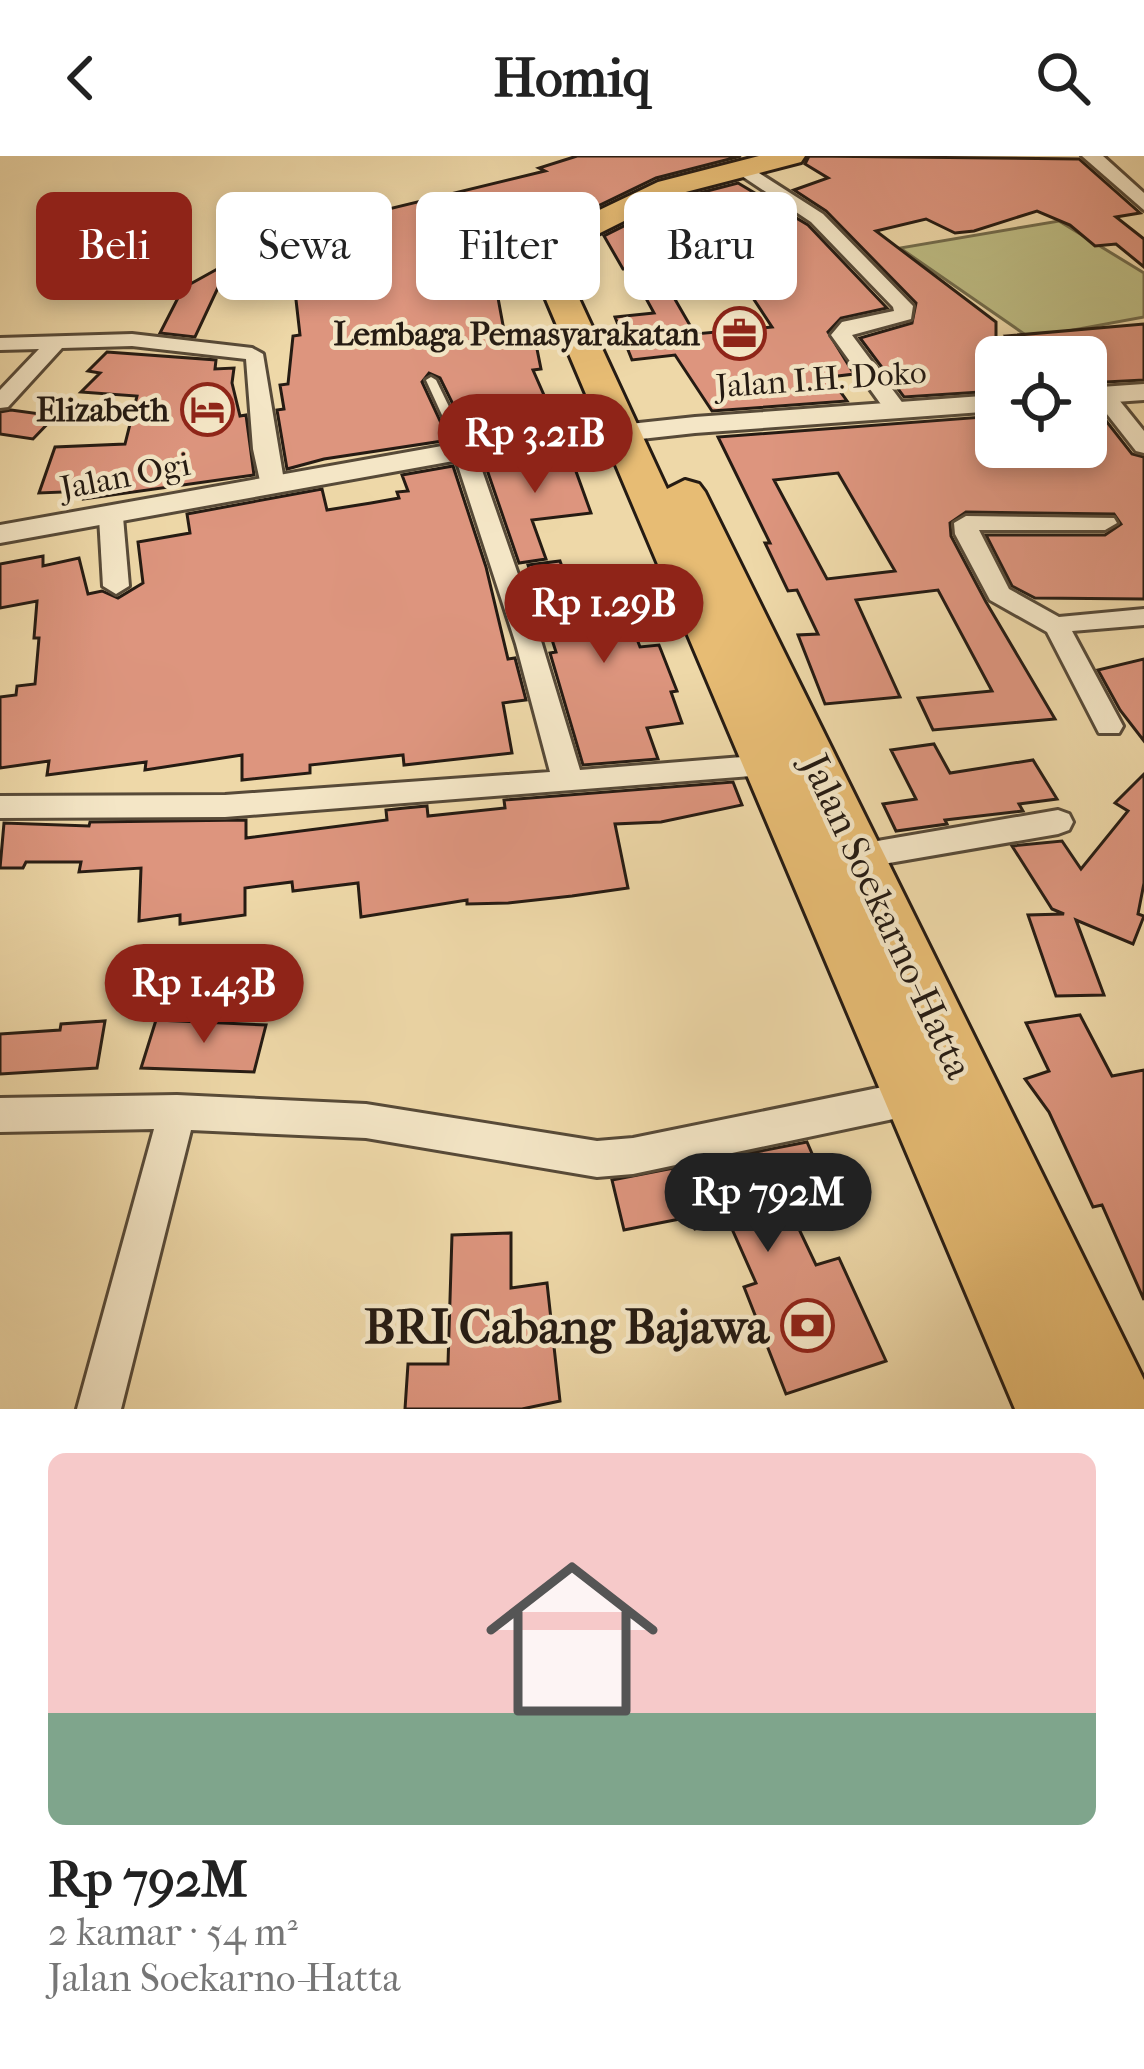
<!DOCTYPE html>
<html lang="id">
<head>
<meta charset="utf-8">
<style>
  :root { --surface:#fff; --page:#f2f2f2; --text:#222; --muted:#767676; --accent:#8f2418 }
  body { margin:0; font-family:"IM FELL French Canon",serif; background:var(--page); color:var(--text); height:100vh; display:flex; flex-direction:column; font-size:45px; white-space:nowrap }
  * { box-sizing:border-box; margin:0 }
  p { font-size:39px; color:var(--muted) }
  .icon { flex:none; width:66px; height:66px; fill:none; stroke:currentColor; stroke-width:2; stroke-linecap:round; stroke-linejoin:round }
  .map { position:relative; height:1253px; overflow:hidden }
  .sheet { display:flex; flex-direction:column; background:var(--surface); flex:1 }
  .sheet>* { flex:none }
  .top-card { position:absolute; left:36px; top:36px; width:1074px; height:108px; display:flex; gap:24px }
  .tools { position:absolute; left:975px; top:180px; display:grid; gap:24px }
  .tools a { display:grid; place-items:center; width:132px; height:132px; border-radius:18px; background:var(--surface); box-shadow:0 6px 18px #0003; font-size:60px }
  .price { position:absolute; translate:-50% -102px; padding:0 27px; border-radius:42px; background:var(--accent); color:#fff; font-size:39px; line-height:78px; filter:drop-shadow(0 3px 6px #0008) }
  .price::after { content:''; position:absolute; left:50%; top:72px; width:36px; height:27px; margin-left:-18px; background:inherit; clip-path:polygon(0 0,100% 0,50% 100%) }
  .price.selected { background:#222; color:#fff }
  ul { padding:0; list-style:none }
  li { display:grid; align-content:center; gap:24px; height:636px; padding:0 48px }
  li span { display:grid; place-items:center; height:372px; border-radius:18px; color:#555 }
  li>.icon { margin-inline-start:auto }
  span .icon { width:216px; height:216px; fill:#fffc; stroke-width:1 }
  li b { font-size:51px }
  .tag { padding:0 42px; border-radius:18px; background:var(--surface); box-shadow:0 6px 18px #0003; font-size:42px; line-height:108px }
  .tag.selected { background:var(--accent); color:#fff }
  header { display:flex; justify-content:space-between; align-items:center; height:156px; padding:0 48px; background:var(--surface); font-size:54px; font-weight:700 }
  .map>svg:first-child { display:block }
</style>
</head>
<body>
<header><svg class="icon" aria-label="back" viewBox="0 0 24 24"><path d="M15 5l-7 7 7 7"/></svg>Homiq<svg class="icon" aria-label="search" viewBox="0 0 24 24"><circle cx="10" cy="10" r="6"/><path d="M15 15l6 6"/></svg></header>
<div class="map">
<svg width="1144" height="1253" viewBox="0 0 1144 1253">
  <rect width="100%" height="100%" fill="#eed8a8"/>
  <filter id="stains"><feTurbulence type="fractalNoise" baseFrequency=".00167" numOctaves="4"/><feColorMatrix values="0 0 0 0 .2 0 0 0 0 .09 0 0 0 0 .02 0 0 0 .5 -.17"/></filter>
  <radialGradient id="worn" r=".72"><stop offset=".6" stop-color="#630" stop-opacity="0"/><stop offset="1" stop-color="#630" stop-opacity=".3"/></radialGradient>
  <polygon fill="#bebd84" stroke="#726c4c" stroke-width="3" points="1059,65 1144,117 1144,161 1030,182 900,92"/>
  <g fill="#dd957e" stroke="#251b13" stroke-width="3" fill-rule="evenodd">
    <polygon points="577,0 741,0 656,22 540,78 520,82 532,122 502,124 505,131 496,131 505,180 534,178 541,213 533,214 558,271 469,281 440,222 429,217 422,226 449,284 324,303 287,313 277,254 284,253 280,229 288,228 293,180 300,179 291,100 324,98 324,89 364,87 343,64 545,15 539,12"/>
    <polygon points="809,0 1079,3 1140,57 1116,61 1144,83 1144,111 1116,88 1095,90 1070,69 1037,55 974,75 955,77 926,63 876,75 996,166 996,235 904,241 860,182 912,167 916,147 826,55 794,34 828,22 805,8"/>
    <path d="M738,27L808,69L887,152L841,162L828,176L854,218L830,221L847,245L712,255L675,199L632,204L615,161L654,157L630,113H623L604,80L680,42ZM722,121L729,131L745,130L772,171L695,178L665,126Z"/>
    <polygon points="230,106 195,181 160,177 183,132"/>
    <polygon points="1144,168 1144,224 1086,227 1086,201 1027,201 1006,180"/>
    <polygon points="107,196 216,204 215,213 234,212 232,227 240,260 246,259 254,319 84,343 87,335 39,337 55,291 125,288 137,240 81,236 100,217 88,215"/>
    <path d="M1086,252H1096L1132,298L1144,301V443L1035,442L1012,430L986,379H1105L1121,368L1114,358L966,356L950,367L951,380L986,446L1055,563L933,574L918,542L992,535L938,434L856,444L900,541L825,548L798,479L818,478L797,434L788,435L765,387H770L718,281L996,260V291H1086ZM838,317L895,415L827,423L774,324Z"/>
    <polygon points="11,254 55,260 33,283 0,278 0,256"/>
    <polygon points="569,296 591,357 532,364 546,403 519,407 484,305"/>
    <polygon points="453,310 486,411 508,503 515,502 526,544 503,547 512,597 404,609 403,599 310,609 310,617 242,624 242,599 145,614 146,606 47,619 49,605 0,612 0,541 16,539 17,530 35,528 39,482 34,482 37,445 0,452 0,408 43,400 43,410 79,402 88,438 102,435 118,442 143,427 138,386 190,377 187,358 322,333 327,354 371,347 399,342 397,336 408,335 402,319"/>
    <polygon points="560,405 564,416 609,410 640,491 659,489 677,535 671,536 682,567 647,572 658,603 583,609 550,497 556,496 528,409"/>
    <polygon points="1144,503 1144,585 1120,554 1098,514"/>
    <polygon points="934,588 950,617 1033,604 1057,643 1019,648 1023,655 945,664 947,668 896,675 883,648 916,643 891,594"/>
    <polygon points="1144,618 1144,727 1138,758 1144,760 1133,788 1076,764 1104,839 1056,840 1028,759 1064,758 1052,753 1012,690 1062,685 1081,713 1128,655 1115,647"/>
    <polygon points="733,626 742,649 661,666 615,668 628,732 572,740 508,747 467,748 467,744 361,761 358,727 293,735 292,726 245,732 245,759 180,768 180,759 139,765 141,712 79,716 81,706 26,706 23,712 0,712 4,667 89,670 90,666 246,664 246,682 387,664 386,654 405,652 427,650 428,660 505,652 504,644"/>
    <polygon points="1080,859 1112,920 1144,914 1144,1144 1102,1049 1093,1051 1049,956 1025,923 1049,915 1026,867"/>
    <polygon points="156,864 266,869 254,916 141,912"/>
    <polygon points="105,865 97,912 0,918 0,878 60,874 61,868"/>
    <polygon points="807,986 830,1039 788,1050 816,1109 839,1102 886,1205 786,1238 744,1131 756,1127 728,1064 695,1073 690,1061 624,1074 612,1024"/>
    <polygon points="511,1077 511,1132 547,1127 560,1245 522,1253 405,1253 408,1208 448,1208 452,1079"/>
  </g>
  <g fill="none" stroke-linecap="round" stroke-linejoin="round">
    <defs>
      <polygon id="service" points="431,221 436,224 470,294 468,296 460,296 458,294 426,224"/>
      <g id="minor">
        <polygon points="733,8 745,8 823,58 913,150 911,163 852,179 907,253 904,258 888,258 831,179 842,166 894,155 893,151 811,66 733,14"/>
        <polygon points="132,178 252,192 263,198 284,325 280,330 272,332 260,325 253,293 246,203 132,190 62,192 8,251 0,252 0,234 39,193 0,194 0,182"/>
        <polygon points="1103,233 1111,234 1144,275 1144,297 1136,295 1092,239"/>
        <polygon points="464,287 475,294 542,488 580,614 768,599 778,602 783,610 778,618 225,661 0,662 0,640 225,639 550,616 516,488 453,294"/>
        <polygon points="111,354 123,361 129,430 116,438 103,430 99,361"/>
        <polygon points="966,360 1114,362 1117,367 1105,374 979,374 1009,433 1059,461 1144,453 1144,469 1072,475 1123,570 1119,577 1099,577 1047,476 990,444 955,378 954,367"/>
        <polygon points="1058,654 1069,658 1073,666 1069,674 1058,678 860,712 849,709 844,700 849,691 860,688"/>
        <polygon points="917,924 930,929 935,941 930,953 917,958 633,1018 597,1021 366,982 191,974 121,1253 77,1253 154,973 0,976 0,942 177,939 366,948 597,985 633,982"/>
      </g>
      <g id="tertiary">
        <polygon points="1082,0 1103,0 1144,37 1144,54"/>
        <polygon points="1144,228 1144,244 1086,248 1086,232"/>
        <polygon points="996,239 996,255 695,277 470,302 0,387 0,369 470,285 695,261"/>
      </g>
      <polygon id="trunk" points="759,0 805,0 801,6 678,38 566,94 563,108 667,333 685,324 699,328 705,336 1144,1224 1144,1253 1015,1253 531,108 541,82 658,26"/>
    </defs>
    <use href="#service" stroke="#574a38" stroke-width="6"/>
    <use href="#minor" stroke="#574a38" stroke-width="6"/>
    <use href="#tertiary" stroke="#574a38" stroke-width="6"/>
    <use href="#trunk" stroke="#251b13" stroke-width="6"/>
    <use href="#service" fill="#f4e6c6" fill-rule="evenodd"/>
    <use href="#minor" fill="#f4e6c6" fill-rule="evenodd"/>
    <use href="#tertiary" fill="#f4e6c6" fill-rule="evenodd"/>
    <use href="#trunk" fill="#e7bc74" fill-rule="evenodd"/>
  </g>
  <defs>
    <symbol id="office-ring" viewBox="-11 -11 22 22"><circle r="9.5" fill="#f4e6c6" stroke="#8f2418" stroke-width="1.5"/><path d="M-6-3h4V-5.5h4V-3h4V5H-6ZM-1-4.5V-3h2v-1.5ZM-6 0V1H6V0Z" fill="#8f2418"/></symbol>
    <symbol id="hotel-ring" viewBox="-11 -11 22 22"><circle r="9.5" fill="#f4e6c6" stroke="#8f2418" stroke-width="1.5"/><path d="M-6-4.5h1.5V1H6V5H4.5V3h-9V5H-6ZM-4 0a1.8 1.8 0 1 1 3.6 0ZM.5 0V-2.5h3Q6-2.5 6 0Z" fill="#8f2418"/></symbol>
    <symbol id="bank-ring" viewBox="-11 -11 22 22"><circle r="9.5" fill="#f4e6c6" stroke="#8f2418" stroke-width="1.5"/><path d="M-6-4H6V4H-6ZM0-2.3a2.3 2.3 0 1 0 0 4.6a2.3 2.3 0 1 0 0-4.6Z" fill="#8f2418"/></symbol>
  </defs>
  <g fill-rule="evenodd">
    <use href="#office-ring" x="710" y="148" width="59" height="59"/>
    <use href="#hotel-ring" x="178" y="224" width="59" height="59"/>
    <use href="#bank-ring" x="778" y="1140" width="59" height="59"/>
  </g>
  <g text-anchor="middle" stroke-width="9" stroke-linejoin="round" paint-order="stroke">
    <g font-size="33" font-weight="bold" fill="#251b13" stroke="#f4e6c6" text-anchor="end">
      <text x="700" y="189">Lembaga Pemasyarakatan</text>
      <text x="169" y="265">Elizabeth</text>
    </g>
    <g font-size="33" fill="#251b13" stroke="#f4e6c6">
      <text transform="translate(821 222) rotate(-4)" y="12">Jalan I.H. Doko</text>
      <text transform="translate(125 319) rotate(-11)" y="12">Jalan Ogi</text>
    </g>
    <g font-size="39" fill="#251b13" stroke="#f4e6c6">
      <text transform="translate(888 760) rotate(65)" y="14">Jalan Soekarno-Hatta</text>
    </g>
    <g font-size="48" font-weight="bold" fill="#251b13" stroke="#f4e6c6" text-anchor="end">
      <text x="769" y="1187">BRI Cabang Bajawa</text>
    </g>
  </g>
  <rect width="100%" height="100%" filter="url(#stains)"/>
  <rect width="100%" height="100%" fill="url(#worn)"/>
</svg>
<div class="tools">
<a><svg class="icon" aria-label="locate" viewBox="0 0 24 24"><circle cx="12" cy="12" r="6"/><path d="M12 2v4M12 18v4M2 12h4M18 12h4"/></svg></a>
</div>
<b class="price" style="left:535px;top:340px">Rp 3.21B</b>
<b class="price" style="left:604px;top:510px">Rp 1.29B</b>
<b class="price" style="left:204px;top:890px">Rp 1.43B</b>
<b class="price selected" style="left:768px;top:1099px">Rp 792M</b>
<div class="top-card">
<a class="tag selected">Beli</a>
<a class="tag">Sewa</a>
<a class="tag">Filter</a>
<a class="tag">Baru</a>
</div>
</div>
<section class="sheet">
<ul>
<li><span style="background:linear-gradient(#f6c9c9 70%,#7fa58c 0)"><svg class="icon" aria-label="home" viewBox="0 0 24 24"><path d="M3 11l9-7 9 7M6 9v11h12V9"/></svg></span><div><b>Rp 792M</b><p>2 kamar · 54 m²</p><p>Jalan Soekarno-Hatta</p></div></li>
</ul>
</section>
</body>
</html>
